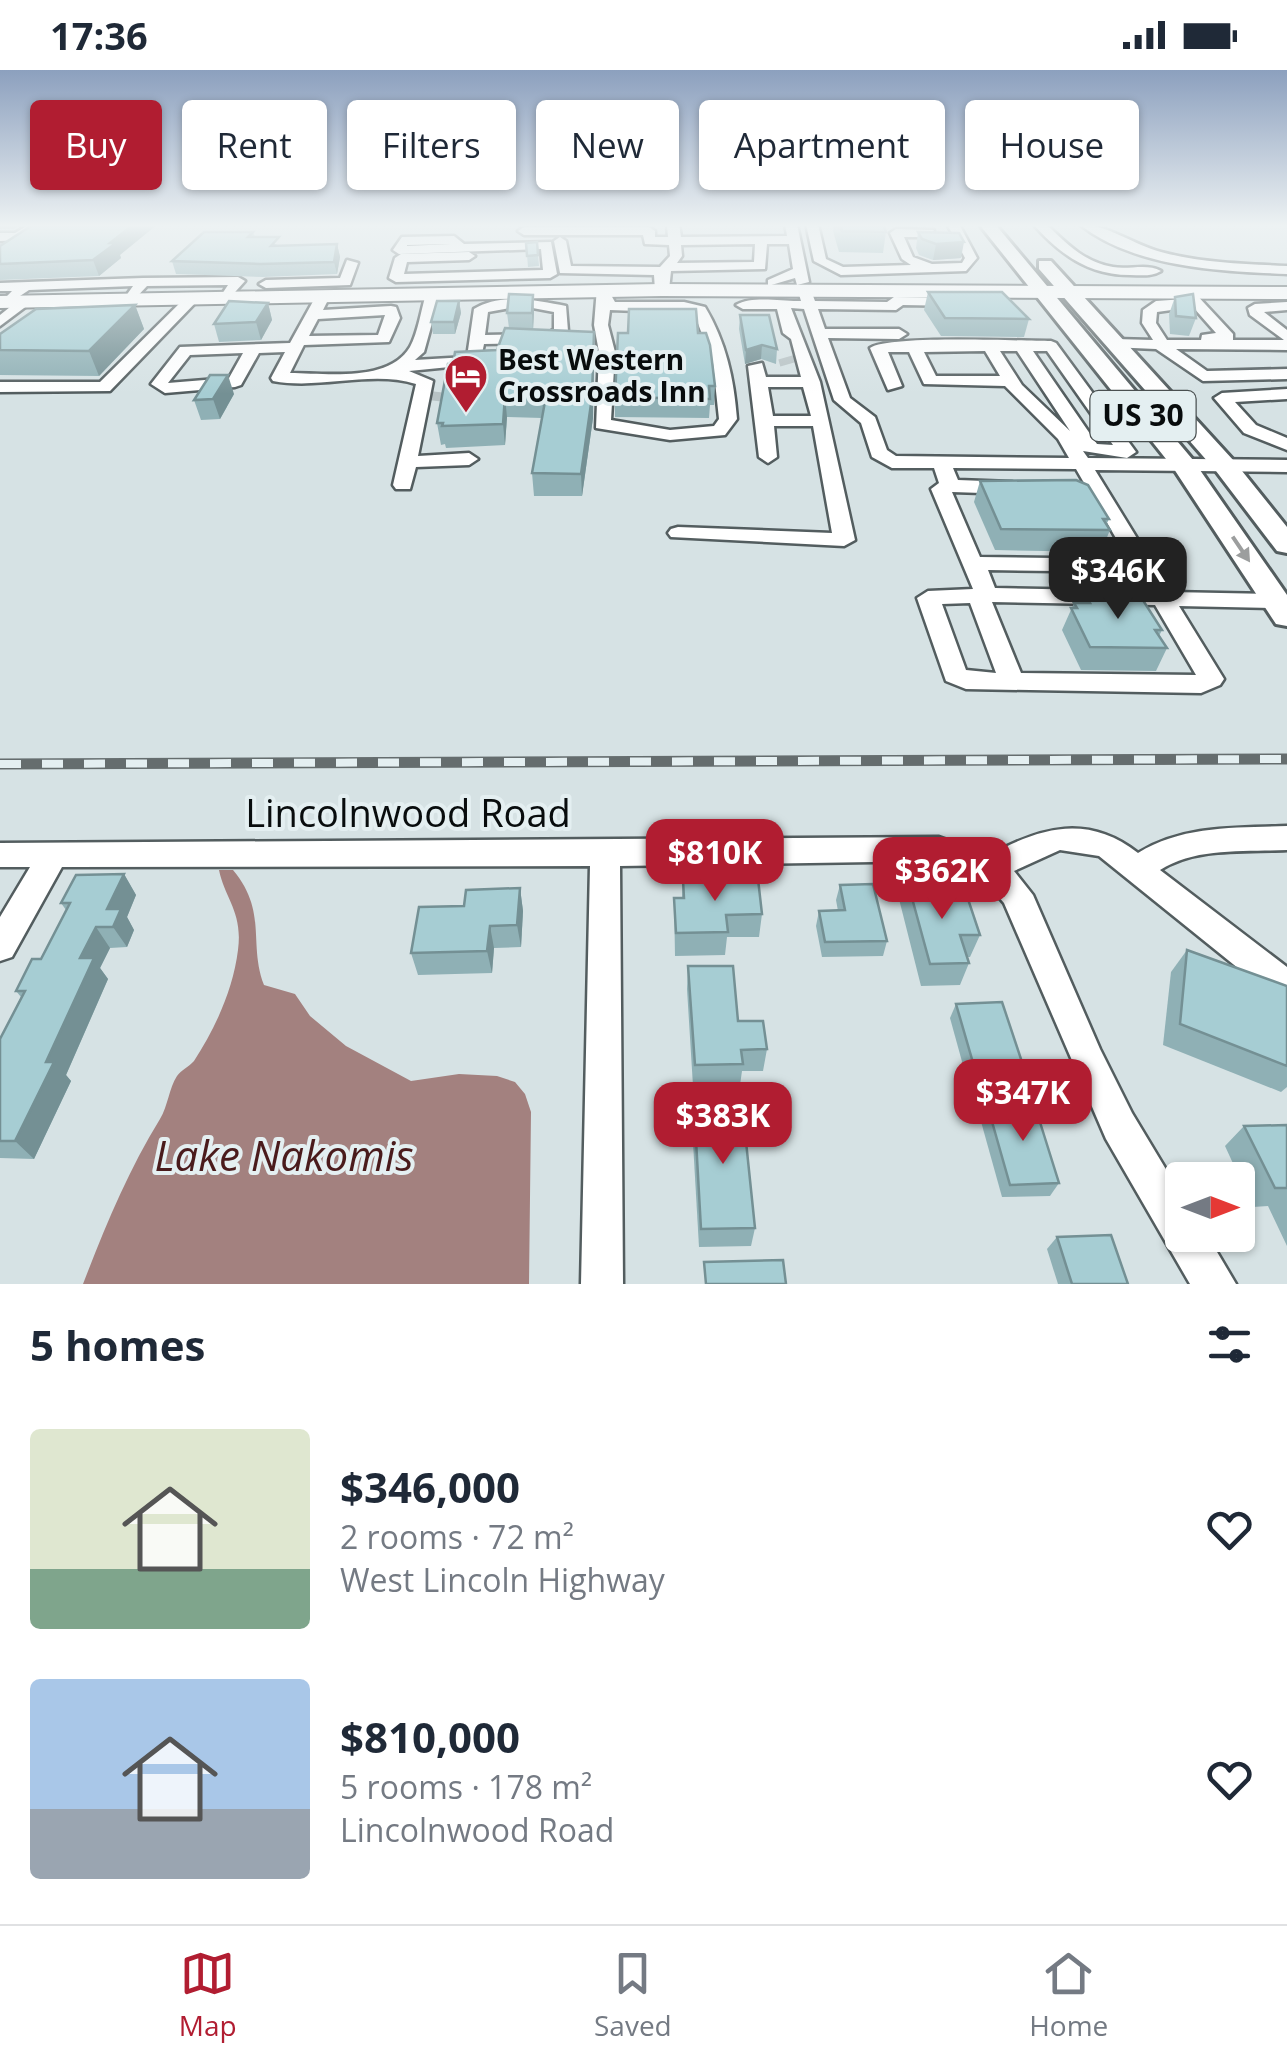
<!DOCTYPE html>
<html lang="en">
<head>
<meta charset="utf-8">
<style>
  :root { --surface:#fff; --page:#f2f2f3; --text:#1f2937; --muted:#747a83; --line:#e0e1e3; --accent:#b11d31 }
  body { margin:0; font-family:"Open Sans",sans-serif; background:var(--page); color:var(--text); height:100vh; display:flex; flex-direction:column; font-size:38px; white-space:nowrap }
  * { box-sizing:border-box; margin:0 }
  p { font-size:32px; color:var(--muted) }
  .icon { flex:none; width:55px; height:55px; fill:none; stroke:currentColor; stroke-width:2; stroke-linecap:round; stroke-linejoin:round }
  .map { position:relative; height:1214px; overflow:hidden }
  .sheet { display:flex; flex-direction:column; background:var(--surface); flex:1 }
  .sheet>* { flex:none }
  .guide { position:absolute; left:30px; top:30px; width:1228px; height:90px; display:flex; gap:20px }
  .needle { width:65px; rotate:90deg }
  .buttons { position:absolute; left:1165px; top:1092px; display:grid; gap:20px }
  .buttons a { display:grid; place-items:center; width:90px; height:90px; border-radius:10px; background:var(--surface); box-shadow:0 2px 8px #0004; font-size:50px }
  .price { position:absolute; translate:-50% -85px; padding:0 22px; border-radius:20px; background:var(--accent); color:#fff; font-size:32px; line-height:65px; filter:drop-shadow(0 2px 5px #0008) }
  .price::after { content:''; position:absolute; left:50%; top:60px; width:30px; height:22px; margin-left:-15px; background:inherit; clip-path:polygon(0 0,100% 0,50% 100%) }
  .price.selected { background:#222; color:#fff }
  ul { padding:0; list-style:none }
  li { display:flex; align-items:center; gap:30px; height:250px; padding:0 30px }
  li span { display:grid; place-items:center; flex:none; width:280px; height:200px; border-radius:10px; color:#555 }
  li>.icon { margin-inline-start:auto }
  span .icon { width:120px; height:120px; fill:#fffc; stroke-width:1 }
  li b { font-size:42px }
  h2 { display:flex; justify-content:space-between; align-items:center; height:120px; padding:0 30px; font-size:42px }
  .pill { padding:0 35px; border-radius:10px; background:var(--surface); box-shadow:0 2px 8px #0004; font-size:35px; line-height:90px }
  .pill.selected { background:var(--accent); color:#fff }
  .status { display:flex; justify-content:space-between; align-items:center; height:70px; padding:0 50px; background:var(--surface); direction:ltr }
  .status svg { height:28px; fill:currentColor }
  .tab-bar { display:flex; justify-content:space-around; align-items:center; height:140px; border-top:2px solid var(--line); background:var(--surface); font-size:28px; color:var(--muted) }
  .tab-bar a { display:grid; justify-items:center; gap:5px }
  .tab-bar .selected { color:var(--accent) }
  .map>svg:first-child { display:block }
</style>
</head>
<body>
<div class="status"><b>17:36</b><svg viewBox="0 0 49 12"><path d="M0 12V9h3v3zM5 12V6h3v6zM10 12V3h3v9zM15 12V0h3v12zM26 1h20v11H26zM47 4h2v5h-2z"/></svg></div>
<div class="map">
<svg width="1287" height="1214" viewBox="0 0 1287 1214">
  <rect width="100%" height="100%" fill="#d6e2e4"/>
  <path fill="#a3817f" d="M219,800H233C268,842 248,873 264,915L295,924L310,946L346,976L411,1011L459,1004L497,1006L515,1012L525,1024L531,1042L529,1214H83C105,1157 128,1101 160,1049C168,1036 169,1018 177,1006C181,1000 189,997 194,991C215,959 233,920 238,880C243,842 225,829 219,800Z"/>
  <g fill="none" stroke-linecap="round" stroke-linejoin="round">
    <g stroke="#b7c2c4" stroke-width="18" stroke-dasharray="18 9" stroke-linecap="butt">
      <polyline points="787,287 789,294"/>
      <polyline points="437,331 438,322"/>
    </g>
    <defs>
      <g id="minor">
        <polygon points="30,154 44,154 22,170 0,171 0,163 15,163"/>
        <path d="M667,154H679L681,167L787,166L785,154H797L809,212L797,215L795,208L768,216V210L793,199L789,174H767L765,199L671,201L669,220L662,224L655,220L654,205L560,203L554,171L560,167L566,171L571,196L660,197L670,186L669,175L645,174L643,165H524L518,161L524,157H649L655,161V167H668ZM755,174L754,192L677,193L682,186L681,175Z"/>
        <polygon points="806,154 818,154 826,189 843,197 911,195 902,189 890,163 896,159 934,160 930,167 904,167 913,187 932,194 962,193 965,188 947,154 959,154 977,188 966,201 841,205 814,191"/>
        <path d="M1033,154H1046C1067,174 1084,192 1113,197C1129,200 1147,193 1161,201C1151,207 1141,205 1130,205C1088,205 1060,184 1033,154Z"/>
        <path d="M1079,154C1107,154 1134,175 1161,182C1202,193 1245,194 1287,196V204C1219,201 1135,198 1079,154Z"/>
        <path d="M454,166L464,174L551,172L557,204L550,208L396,212L389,208L395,188L401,184L469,182L475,186L469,190L407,192L404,204L543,200L541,179L399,184L393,180L402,167ZM451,174L407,176V175Z"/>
        <polygon points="347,190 358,193 350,215 266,218 259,214 266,210 340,208"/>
        <polygon points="143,208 238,207 245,211 227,231 220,227 228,215 147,216 130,234 123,230 133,216 29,220 14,230 7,226 12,221 0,221 0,213"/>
        <path d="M805,217L810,218L815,231L887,232L894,227L959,228L966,232L959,236L903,235L896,240L818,239L825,259H899L907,264L899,269L828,268L850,328L875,347L887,380L896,386L1069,388L1058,369L1005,316L924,314L909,282H888L902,316L888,320L870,278C889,265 1018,271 1051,271L1056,273L1136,382L1127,388L1083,381L1088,388L1287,390V402L1095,400L1170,522L1276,524L1287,532L1276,538L1179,536L1224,609L1220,615L1201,623L966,619L946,611L917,528L928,521L973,519L931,419L939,413L934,398H892L872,387L861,353L834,330L804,239L791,238L820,312L855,470L844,476L671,467L668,463L671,459L678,457L832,463L813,356H774L777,387L768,393L759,387L748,296L762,293L766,307H801L791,269L783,263L777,239H743L736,235C753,225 784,232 801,231L798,221ZM985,281L1000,306H936L924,282ZM1000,281H1017L1070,361L1022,315ZM1033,281H1047L1113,375L1097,374ZM768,317H803L811,346H773ZM953,398L1076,399L1128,489L980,487L952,422L1012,424L1022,418L1012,412L958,410ZM988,500L1136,502L1147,521L995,518ZM992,532L1155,535L1196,605L1021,603ZM970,533L996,603L966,600L942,534Z"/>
        <path d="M597,218H607L615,232H684L705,237C726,272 734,309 737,349L725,365L670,370L596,358L599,282L594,255ZM610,240L694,243L713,293L719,349L714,356L670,360L611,350L615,282L608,255Z"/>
        <path d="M433,220L440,224L424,282L415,290L467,287L474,239C500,223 537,230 566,236L568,261L551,273L484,274L480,294L409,301L433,311L418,386L469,383L478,389L469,395L416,397L410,419H396L393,415L416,314C370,300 321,320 273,311L271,308L285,282L259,283L241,315L235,317L165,323L151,314L180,277L290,273L316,226L323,222L330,226L323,240L391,236L396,237L400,248L389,272L304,275L290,303C324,303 389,313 410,277C418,263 421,240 426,224ZM522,236L554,242V259L547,264L485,265L488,242ZM385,245L378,265L309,266L318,249ZM243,283L229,308L168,313L190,285Z"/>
        <path d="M1182,220H1192L1233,264V270H1284L1250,245L1248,238L1255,234L1287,232V240L1264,242L1287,260V280L1176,279L1207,301L1287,299V309L1203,311L1156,279L1110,277L1107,274L1115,269L1153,270L1142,253L1143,240L1156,231L1185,229ZM1193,237L1216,263L1202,265L1201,270H1167L1156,253L1157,242Z"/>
        <polygon points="188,225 200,228 110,321 0,322 0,312 100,312"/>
        <polygon points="20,229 32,232 0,256 0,245"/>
        <polygon points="1287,319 1287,329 1235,332 1256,355 1287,368 1287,380 1244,363 1214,328 1222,323"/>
        <path d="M1287,756V780C1245,782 1196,777 1160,800L1287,897V932L1275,928L1099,786L1060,780L1014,801L1033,825L1100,979L1132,1043L1182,1126V1165H1207L1236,1214H1190L1106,1069L1004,833L981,807L938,791L620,796L623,1214H581L590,796L62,797L12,887L0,891V847L30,797H0V773L939,767L990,785C1041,757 1088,744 1138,783C1183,755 1236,758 1287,756Z"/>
      </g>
      <g id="major">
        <polygon points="979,154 995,154 1193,390 1287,525 1287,556 1276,554 1174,399"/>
        <polygon points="1039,191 1051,191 1234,391 1287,457 1287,483 1277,481 1216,401 1039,199"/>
      </g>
      <polygon id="highway" points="662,214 1287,217 1287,229 662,226 0,238 0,226"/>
    </defs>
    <use href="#minor" stroke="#535d5f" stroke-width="5"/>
    <use href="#major" stroke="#535d5f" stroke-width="6"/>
    <use href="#highway" stroke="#535d5f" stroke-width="4"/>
    <use href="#minor" fill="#fff" fill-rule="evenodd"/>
    <use href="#major" fill="#fff" fill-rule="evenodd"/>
    <use href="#highway" fill="#fff" fill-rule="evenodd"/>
    <defs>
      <polyline id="rail" points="0,694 1287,689"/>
    </defs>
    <use href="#rail" stroke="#656d6e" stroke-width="11"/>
    <use href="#rail" stroke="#e4eff1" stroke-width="8" stroke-dasharray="21" stroke-linecap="butt"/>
  </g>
  <g fill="#8fb0b5">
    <polygon points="0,154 22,154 14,159 0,159"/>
    <polygon points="834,154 883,154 886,162 883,183 839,182 833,161"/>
    <polygon points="253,162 255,167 281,176 337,174 340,187 337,204 263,207 176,204 172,191"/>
    <polygon points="918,162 961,188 933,190 919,185 916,178"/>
    <polygon points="526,173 538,185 539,196 528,197"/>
    <polygon points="0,176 120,185 121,188 99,206 0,210"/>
    <polygon points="928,222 1029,249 1024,267 941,266 924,240"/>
    <polygon points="1175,227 1196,248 1189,266 1170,264 1169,244"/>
    <polygon points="459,231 461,243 455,264 433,264 431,252"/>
    <polygon points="268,233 272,250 261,270 219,272 214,254"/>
    <polygon points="135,235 144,259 99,306 0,305 0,264"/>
    <polygon points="534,242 533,259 594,262 593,348 582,426 534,426 532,403 542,348 507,347 505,375 446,378 445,374 441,375 437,353 453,294 497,280 509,258 507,243"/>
    <polygon points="740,245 777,279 776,294 761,289 745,294 739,259"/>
    <polygon points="628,263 698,263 715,316 714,335 710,335 709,348 615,347 615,327"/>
    <polygon points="234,324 220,349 201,350 194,330"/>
    <polygon points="980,411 1109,449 1106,455 1110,460 1101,482 995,480 974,432"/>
    <polygon points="1097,524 1162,560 1159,566 1167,578 1156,601 1081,600 1062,560 1074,533 1085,533 1087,528 1096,528"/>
    <polygon points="124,804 136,825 127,847 134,860 127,877 110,878 100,898 108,909 66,1005 71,1011 34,1089 0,1088 0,969 21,927 16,921 41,889 66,840 61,833"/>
    <polygon points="906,806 980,865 970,887 967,887 969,893 960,915 921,916 899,829"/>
    <polygon points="683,810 762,844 759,867 727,867 725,885 675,886 674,828 682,828"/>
    <polygon points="840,815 887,871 883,886 822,887 816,856 819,841 838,841 836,830"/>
    <polygon points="520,818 523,841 521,877 494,878 492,903 418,905 411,883 464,836"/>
    <polygon points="1187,880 1287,916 1287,1017 1281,1022 1163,975 1171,902"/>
    <polygon points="688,896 767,979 763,1001 742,1001 740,1015 693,1016 687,919"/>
    <polygon points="956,934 1025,1001 1017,1015 969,1017 950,948"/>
    <polygon points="694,1034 755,1158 751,1176 699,1177 692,1055"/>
    <polygon points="987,1034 1059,1113 1050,1126 1002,1127 980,1048"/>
    <polygon points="1287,1055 1287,1176 1268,1136 1253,1137 1225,1076 1244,1056"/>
    <polygon points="1057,1167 1128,1214 1058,1214 1047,1179"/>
  </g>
  <g fill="#749094">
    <polygon points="134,154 158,154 120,185 121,188 99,206 93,190 110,173"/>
    <polygon points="964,172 961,188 933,190 936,174"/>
    <polygon points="337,174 340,187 337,204 334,192"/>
    <polygon points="533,225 534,242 533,260 532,243"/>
    <polygon points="459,231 461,243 455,264 454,252"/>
    <polygon points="268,233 272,250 261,270 256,252"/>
    <polygon points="135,235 144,259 99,306 89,281"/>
    <polygon points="594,262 593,348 582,426 581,404"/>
    <polygon points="762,275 761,289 745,294 746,280"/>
    <polygon points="228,305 234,324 220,349 213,329"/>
    <polygon points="505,326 507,347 505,375 503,354"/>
    <polygon points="124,804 136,825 127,847 134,860 127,877 113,857 107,839"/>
    <polygon points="520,818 523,841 521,877 517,855"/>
    <polygon points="490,856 494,878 492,903 487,881"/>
    <polygon points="96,857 110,878 100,898 108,909 66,1005 71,1011 34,1089 15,1071 46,992 80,888"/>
  </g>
  <g fill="#a6cdd3" stroke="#749094" stroke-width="2.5">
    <polygon points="34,154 134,154 110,173 116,173 93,190 0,194 0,176"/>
    <polygon points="840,154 883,154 886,162 842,161"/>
    <polygon points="204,162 253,162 248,167 279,167 271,176 337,174 334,192 260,194 172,191"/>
    <polygon points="918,162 959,163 964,172 936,174 922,169"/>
    <polygon points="537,172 538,185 527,186 526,173"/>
    <polygon points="928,222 1002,222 1029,249 945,248"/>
    <polygon points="509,224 533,225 532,243 507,243"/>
    <polygon points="1193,224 1196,248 1176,246 1175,227"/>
    <polygon points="229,231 268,233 256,252 214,254"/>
    <polygon points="437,231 459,231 454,252 431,252"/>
    <polygon points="135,235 89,281 0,280 0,264 36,239"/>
    <polygon points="629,239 696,239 698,263 706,263 710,275 715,316 709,316 710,329 615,327 618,263 628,263"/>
    <polygon points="740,245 769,245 777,279 762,275 746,280"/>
    <polygon points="505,258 594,262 592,327 581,404 532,403 546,326 505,326 503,354 442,356 443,353 437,353 448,294 453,294 455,282 497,280"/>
    <polygon points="210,305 228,305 213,329 194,330"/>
    <polygon points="1076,410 1088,415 1109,449 1103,449 1110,460 1001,459 980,411"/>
    <polygon points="1097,524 1139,524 1162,560 1155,560 1167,578 1090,577 1071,538 1077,538 1074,533 1090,533 1087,528 1100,528"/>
    <polygon points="124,804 107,839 121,839 113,857 96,857 80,888 94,888 46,992 54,992 15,1071 0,1071 0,969 25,921 16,921 32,889 41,889 70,833 61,833 76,805"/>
    <polygon points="906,806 932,806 939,830 968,829 980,865 960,865 969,893 930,894"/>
    <polygon points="758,809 762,844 726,845 728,862 676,863 674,828 684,828 683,810"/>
    <polygon points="873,814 887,871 825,872 819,841 845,840 840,815"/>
    <polygon points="520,818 517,855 490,856 487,881 411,883 419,837 464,836 466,820"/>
    <polygon points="1187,880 1287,916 1287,996 1180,954"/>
    <polygon points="688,896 733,896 738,951 763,951 767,979 741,980 743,994 695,995"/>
    <polygon points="1002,932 1025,1001 976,1003 956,934"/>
    <polygon points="742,1033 755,1158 701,1159 694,1034"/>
    <polygon points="1034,1033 1059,1113 1010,1115 987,1034"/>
    <polygon points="1287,1055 1287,1118 1275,1118 1244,1056"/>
    <polygon points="1111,1165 1128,1214 1072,1214 1057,1167"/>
    <polygon points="783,1190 786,1214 706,1214 704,1192"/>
  </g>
  <defs><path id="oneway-solid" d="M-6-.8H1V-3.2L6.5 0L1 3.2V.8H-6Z" transform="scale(2.5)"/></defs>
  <use fill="#9c9e9e" href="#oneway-solid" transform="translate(1241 479) rotate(56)"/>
  <linearGradient id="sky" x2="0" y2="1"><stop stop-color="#8ca0be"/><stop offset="0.48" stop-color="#edf2f3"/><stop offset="1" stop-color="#edf2f3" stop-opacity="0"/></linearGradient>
  <rect width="1287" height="324" fill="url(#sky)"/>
  <defs>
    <symbol id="hotel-pin" viewBox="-11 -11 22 30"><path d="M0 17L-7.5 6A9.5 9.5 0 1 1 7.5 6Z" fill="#b11d31" stroke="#e4eff1"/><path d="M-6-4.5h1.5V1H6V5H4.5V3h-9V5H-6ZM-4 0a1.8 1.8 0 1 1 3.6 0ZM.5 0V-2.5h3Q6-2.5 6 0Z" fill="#fff"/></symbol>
  </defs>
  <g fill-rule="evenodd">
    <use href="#hotel-pin" x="441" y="281" width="50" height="68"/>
  </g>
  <g text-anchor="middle" stroke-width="8" stroke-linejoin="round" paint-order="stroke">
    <g font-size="28" font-weight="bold" fill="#080c0d" stroke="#e4eff1" text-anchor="start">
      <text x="498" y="300">Best Western<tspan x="498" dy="32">Crossroads Inn</tspan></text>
    </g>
    <rect fill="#e4eff1" stroke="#4a5051" stroke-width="2.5" x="1090.5" y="321" width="105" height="50" rx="8"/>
    <g font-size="30" font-weight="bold" fill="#080c0d">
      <text x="1143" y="356">US 30</text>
    </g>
    <g font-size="38" fill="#080c0d" stroke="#e4eff1">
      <text x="408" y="757">Lincolnwood Road</text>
    </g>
    <g font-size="42" font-style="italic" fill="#4a1b1c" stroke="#e4eff1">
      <text x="284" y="1101">Lake Nakomis</text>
    </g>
  </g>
</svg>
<div class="buttons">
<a><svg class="needle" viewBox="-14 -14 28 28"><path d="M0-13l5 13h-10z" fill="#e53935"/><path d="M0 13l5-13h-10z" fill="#747a83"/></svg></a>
</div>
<b class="price selected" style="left:1118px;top:552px">$346K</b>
<b class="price" style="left:715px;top:834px">$810K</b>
<b class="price" style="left:942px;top:852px">$362K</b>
<b class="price" style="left:1023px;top:1074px">$347K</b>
<b class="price" style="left:723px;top:1097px">$383K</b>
<div class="guide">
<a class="pill selected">Buy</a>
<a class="pill">Rent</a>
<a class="pill">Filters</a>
<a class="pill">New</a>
<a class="pill">Apartment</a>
<a class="pill">House</a>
</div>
</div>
<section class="sheet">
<h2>5 homes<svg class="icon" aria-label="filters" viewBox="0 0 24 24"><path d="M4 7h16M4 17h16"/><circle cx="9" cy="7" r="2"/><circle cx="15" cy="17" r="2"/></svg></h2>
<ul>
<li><span style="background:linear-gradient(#dfe7d0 70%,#7fa58c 0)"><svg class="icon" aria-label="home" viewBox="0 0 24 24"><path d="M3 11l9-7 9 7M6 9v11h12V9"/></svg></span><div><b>$346,000</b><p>2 rooms · 72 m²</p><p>West Lincoln Highway</p></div><svg class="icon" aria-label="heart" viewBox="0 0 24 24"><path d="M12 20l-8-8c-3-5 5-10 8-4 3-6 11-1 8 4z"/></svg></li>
<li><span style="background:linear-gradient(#a9c7e8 65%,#9aa5b1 0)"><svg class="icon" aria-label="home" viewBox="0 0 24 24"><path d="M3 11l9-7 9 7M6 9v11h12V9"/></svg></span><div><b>$810,000</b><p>5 rooms · 178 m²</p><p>Lincolnwood Road</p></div><svg class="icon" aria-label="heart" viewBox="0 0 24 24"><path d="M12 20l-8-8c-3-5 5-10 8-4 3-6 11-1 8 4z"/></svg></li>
</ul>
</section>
<nav class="tab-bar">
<a class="selected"><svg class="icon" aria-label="map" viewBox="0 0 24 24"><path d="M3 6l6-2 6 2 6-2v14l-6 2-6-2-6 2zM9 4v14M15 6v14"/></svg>Map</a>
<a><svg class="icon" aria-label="saved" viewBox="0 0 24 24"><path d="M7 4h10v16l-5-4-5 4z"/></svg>Saved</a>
<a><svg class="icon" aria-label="home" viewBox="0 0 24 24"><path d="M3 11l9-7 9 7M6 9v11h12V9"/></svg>Home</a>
</nav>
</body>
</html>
